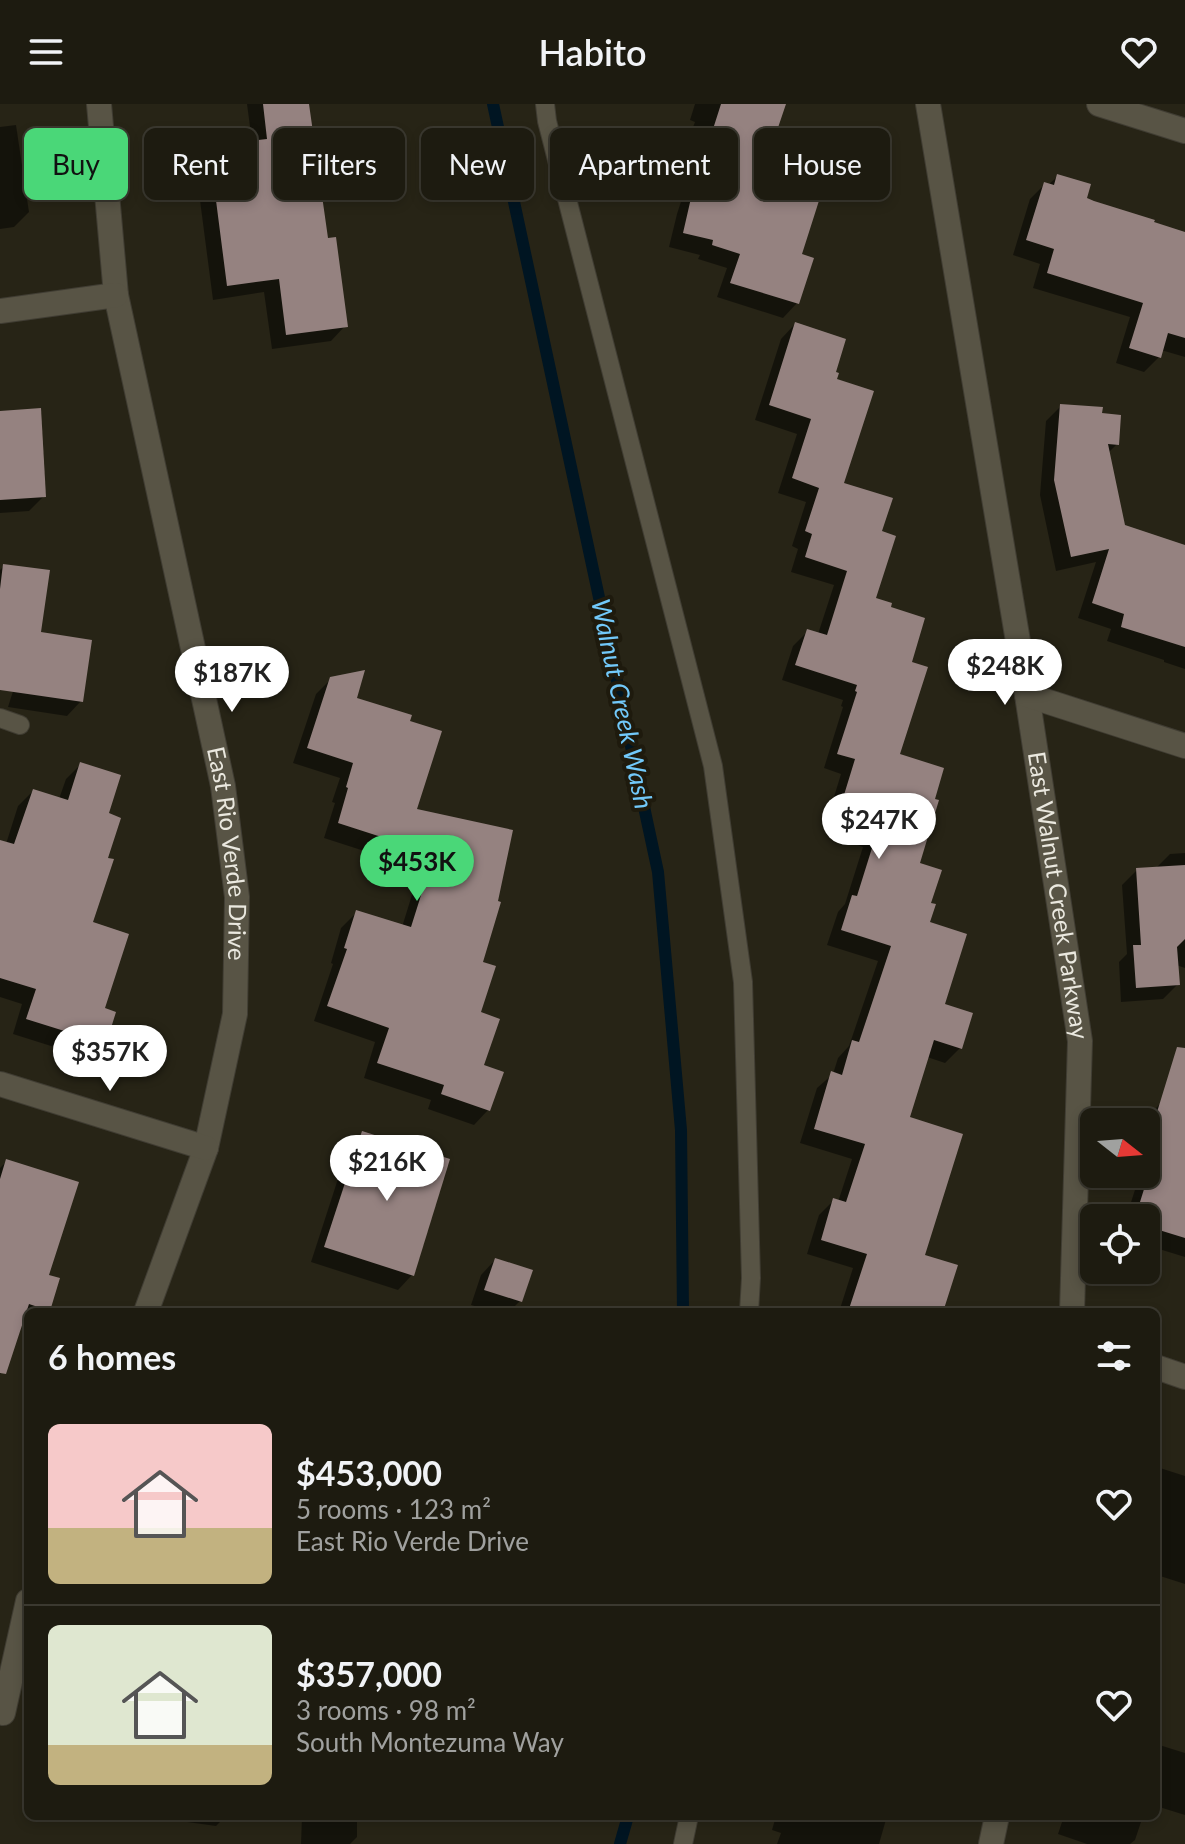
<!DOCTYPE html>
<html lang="en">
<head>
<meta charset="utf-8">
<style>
  :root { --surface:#1d1b10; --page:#2a281e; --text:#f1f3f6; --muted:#a0a19f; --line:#3b3930; --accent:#4ad778 }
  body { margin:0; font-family:Lato,sans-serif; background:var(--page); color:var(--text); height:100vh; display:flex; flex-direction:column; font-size:30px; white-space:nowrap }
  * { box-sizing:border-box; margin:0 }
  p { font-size:26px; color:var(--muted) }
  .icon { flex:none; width:44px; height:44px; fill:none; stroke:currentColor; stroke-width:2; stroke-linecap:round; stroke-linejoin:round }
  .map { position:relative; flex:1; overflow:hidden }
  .sheet { position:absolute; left:24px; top:1204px; width:1136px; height:512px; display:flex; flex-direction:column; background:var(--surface); border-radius:12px; box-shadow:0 4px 12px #0003,0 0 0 2px var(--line) }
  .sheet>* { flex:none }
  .top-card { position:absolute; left:24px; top:24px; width:1138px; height:72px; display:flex; gap:16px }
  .needle { width:52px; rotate:107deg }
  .fabs { position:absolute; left:1080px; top:1004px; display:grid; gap:16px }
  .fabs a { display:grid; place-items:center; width:80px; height:80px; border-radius:12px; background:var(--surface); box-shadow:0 4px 12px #0003,0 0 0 2px var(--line); font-size:40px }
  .price { position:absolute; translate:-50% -68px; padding:0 18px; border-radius:28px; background:#fff; color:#222; font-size:26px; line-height:52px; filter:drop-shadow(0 2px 4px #0008) }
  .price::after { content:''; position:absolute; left:50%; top:48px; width:24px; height:18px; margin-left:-12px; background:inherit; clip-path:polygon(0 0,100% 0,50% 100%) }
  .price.current { background:var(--accent); color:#111 }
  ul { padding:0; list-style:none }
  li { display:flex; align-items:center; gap:24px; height:200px; padding:0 24px }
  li+li { border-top:2px solid var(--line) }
  li span { display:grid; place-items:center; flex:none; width:224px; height:160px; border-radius:12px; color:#555 }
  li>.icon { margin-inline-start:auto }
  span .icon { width:96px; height:96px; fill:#fffc; stroke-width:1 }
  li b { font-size:34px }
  h2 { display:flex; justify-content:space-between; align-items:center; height:96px; padding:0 24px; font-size:34px }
  .tag { padding:0 28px; border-radius:12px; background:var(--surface); box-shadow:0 4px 12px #0003,0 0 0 2px var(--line); font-size:28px; line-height:72px }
  .tag.current { background:var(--accent); color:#111 }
  header { display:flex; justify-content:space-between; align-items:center; height:104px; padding:0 24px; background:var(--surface); font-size:36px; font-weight:600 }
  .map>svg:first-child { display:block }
</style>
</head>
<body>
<header><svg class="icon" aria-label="menu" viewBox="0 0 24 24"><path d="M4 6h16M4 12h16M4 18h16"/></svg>Habito<svg class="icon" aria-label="heart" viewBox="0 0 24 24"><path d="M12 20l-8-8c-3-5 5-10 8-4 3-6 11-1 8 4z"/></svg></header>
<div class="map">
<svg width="1185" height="1740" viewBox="0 0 1185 1740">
  <rect width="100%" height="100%" fill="#272416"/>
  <g fill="#0007">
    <polygon points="247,0 308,0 326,137 345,222 331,237 272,245 264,188 213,196 195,58 210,43 252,38"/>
    <polygon points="695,0 784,0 763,63 800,151 797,199 783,214 717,193 727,164 698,155 700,151 669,143 677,110 702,32 691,28 695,18 690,16"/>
    <polygon points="16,21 29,108 14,123 0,125 0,23"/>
    <polygon points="1058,72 1085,95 1151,120 1185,130 1185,253 1161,246 1159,253 1144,268 1116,259 1130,213 1033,184 1040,160 1013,151 1030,95 1045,80 1048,81"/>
    <polygon points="795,220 834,269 842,380 880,429 874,495 909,560 897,651 918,761 929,800 927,819 943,902 960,944 945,959 927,953 907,1014 922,1152 942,1208 839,1208 853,1164 807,1150 819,1111 834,1096 838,1098 852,1055 800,1039 817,984 833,970 838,954 849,942 878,857 827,841 838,808 845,800 863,743 840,735 847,711 830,706 841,670 824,664 843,603 841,602 843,596 782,576 793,542 808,527 818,530 834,481 791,468 798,445 792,442 806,398 778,389 797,330 755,316 781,235"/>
    <polygon points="1061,302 1100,311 1117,340 1108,349 1123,423 1185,443 1185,565 1164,558 1164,556 1107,537 1111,525 1078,514 1096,458 1056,467 1040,391 1046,317"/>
    <polygon points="0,309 44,392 29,407 0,409"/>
    <polygon points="4,462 39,530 81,597 67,612 8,603 21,562 0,556 0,466"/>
    <polygon points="331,575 354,595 414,707 511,727 480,859 478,910 482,962 488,1006 474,1021 428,1005 431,996 364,974 375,938 314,917 333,860 331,859 341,824 356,809 402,823 420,765 324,734 335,699 332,698 340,674 293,659 316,590"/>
    <polygon points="81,660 106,710 105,755 91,819 103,905 104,939 89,954 13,930 22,900 0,893 0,738 6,740 18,702 33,687 59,695 66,675"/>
    <polygon points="1185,749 1185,864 1176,861 1178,880 1163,895 1121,898 1119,858 1127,850 1122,781 1137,766 1155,765 1170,750"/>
    <polygon points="1162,998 1185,1005 1185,1153 1146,1141 1146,1114 1126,1114 1140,1070 1146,1070 1145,1018 1147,1013"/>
    <polygon points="363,1029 412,1171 398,1186 311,1158 348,1044"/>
    <polygon points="7,1057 47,1172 48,1206 46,1208 28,1208 28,1219 22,1217 6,1264 0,1270 0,1064"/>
    <polygon points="495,1156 520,1197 509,1208 494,1208 471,1201 481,1171"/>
    <polygon points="1160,1364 1185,1372 1185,1480 1160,1472 1156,1476 1156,1368"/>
    <polygon points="1156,1640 1185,1649 1185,1711 1156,1702"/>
    <polygon points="144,1712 226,1712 216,1722"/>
    <polygon points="302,1712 357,1712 357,1733 350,1740 301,1740"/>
    <polygon points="776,1712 887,1712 879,1740 777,1740 781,1729 772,1726"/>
    <polygon points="1064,1712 1143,1712 1135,1736 1130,1740 1087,1740 1058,1730"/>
  </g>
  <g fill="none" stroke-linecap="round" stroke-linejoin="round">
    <g stroke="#001522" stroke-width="12">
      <polyline points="493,0 658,768 681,1026 683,1208"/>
      <polyline points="620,1740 628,1712"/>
    </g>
  </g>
  <g fill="#958280">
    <polygon points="263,0 309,0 328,134 336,133 348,223 286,231 279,175 227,182 209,42 267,35"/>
    <polygon points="721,0 786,0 765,62 824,81 802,150 814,154 799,200 730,179 740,150 712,141 713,136 683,129 691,94"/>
    <polygon points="1057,70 1091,80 1087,94 1094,97 1155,116 1154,118 1185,128 1185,234 1168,229 1161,254 1129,244 1143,199 1047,169 1054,145 1026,136 1044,78 1054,81"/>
    <polygon points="795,218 846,235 836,268 839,269 837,275 874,287 844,379 893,394 882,427 896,432 876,494 892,499 891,503 925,514 912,558 928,563 900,650 944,664 935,695 939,696 920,759 942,766 931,799 936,800 930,818 967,830 945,900 973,909 962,945 934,936 910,1013 963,1030 925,1151 958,1161 943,1208 848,1208 867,1150 821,1136 833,1094 846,1098 865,1040 814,1025 831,967 842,971 852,936 859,938 891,842 841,826 852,791 857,792 877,728 853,721 861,697 844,691 855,655 837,650 857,588 855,587 857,581 795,561 807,525 827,531 847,467 805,453 812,430 805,427 819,384 792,374 811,315 769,301"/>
    <polygon points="1060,300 1103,303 1102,309 1121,311 1119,341 1108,340 1125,421 1185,441 1185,543 1121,523 1124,510 1092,499 1109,445 1071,453 1054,376"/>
    <polygon points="41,304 46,393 0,396 0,307"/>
    <polygon points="3,460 50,466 41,528 92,536 83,598 0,586 0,485"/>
    <polygon points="365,566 357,594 412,611 410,617 442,627 417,705 513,726 498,797 501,798 483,858 496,862 481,908 500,915 484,961 504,968 490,1007 441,990 444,981 377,959 389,924 327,902 347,845 344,844 356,806 411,823 434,750 338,719 348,684 346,683 353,659 307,644 330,573"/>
    <polygon points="80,658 121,671 109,709 121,714 108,754 114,755 93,818 129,830 105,904 116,908 106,940 26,915 36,885 0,874 0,736 14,740 33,685 68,696"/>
    <polygon points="1185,761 1185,835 1177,843 1180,881 1136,884 1133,841 1141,841 1136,764"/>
    <polygon points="1177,943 1185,944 1185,1134 1146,1122 1146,1114 1135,1114 1160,1034 1150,1031"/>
    <polygon points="362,1027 450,1055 414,1172 324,1143"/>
    <polygon points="6,1055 79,1078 49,1171 60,1174 50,1207 29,1200 6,1270 0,1269 0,1075"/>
    <polygon points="495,1154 533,1166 522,1198 484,1186"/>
  </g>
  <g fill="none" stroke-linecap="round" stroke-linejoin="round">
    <defs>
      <g id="lane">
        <polyline points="545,0 547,17 713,662 743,878 751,1174 749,1208"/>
        <polyline points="0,614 20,621"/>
        <polyline points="683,1740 689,1712"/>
      </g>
      <g id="street">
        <path id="s1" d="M99,0L116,191L223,682L237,793L235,910L206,1044L146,1208"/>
        <path id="s2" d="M928,0L1027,591L1080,937L1072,1208"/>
        <polyline points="1099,0 1185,27"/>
        <polyline points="0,207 116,191"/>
        <polyline points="1027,591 1185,642"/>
        <polyline points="0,980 206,1044"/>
        <polyline points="1156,1263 1185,1273"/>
        <polyline points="3,1609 28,1497"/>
        <polyline points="991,1740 997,1712"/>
      </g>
    </defs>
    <use href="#lane" stroke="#403d33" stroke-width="20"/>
    <use href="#street" stroke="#403d33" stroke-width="26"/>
    <use href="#lane" stroke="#585445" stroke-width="18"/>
    <use href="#street" stroke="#585445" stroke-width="24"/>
  </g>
  <g text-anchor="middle" stroke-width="8" stroke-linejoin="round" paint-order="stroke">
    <g font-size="24" fill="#eae8df" stroke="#1e1a0d">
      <text dy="8" stroke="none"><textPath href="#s1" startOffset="762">East Rio Verde Drive</textPath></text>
      <text dy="8" stroke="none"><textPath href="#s2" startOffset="802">East Walnut Creek Parkway</textPath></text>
    </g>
    <g font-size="26" font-style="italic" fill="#72c9fa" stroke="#1e1a0d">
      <text transform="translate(622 600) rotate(78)" y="9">Walnut Creek Wash</text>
    </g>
  </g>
</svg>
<div class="fabs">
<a><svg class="needle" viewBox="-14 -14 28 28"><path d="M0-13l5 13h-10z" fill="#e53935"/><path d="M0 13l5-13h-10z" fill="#a0a19f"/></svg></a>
<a><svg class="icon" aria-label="locate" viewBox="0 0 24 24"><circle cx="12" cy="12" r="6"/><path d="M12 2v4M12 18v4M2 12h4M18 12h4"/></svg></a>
</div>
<b class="price" style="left:1005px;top:603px">$248K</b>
<b class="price" style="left:232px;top:610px">$187K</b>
<b class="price" style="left:879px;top:757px">$247K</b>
<b class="price current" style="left:417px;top:799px">$453K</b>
<b class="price" style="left:110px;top:989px">$357K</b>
<b class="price" style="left:387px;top:1099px">$216K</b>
<div class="top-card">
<a class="tag current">Buy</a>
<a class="tag">Rent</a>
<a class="tag">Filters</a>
<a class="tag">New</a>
<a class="tag">Apartment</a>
<a class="tag">House</a>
</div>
<section class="sheet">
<h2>6 homes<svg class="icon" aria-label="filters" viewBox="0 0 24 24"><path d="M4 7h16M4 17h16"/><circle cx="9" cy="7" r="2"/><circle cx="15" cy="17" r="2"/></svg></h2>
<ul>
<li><span style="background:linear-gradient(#f6c9c9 65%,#c2b280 0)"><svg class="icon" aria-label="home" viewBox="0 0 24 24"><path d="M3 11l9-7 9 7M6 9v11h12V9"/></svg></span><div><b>$453,000</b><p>5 rooms · 123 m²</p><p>East Rio Verde Drive</p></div><svg class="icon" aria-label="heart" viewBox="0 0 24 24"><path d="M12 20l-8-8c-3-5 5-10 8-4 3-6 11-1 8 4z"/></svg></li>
<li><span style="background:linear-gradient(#dfe7d0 75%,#c2b280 0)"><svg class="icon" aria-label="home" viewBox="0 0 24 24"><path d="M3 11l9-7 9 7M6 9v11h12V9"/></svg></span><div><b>$357,000</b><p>3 rooms · 98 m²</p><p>South Montezuma Way</p></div><svg class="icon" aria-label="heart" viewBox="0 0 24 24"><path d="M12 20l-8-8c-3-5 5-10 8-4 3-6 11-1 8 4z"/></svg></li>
</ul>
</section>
</div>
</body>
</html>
